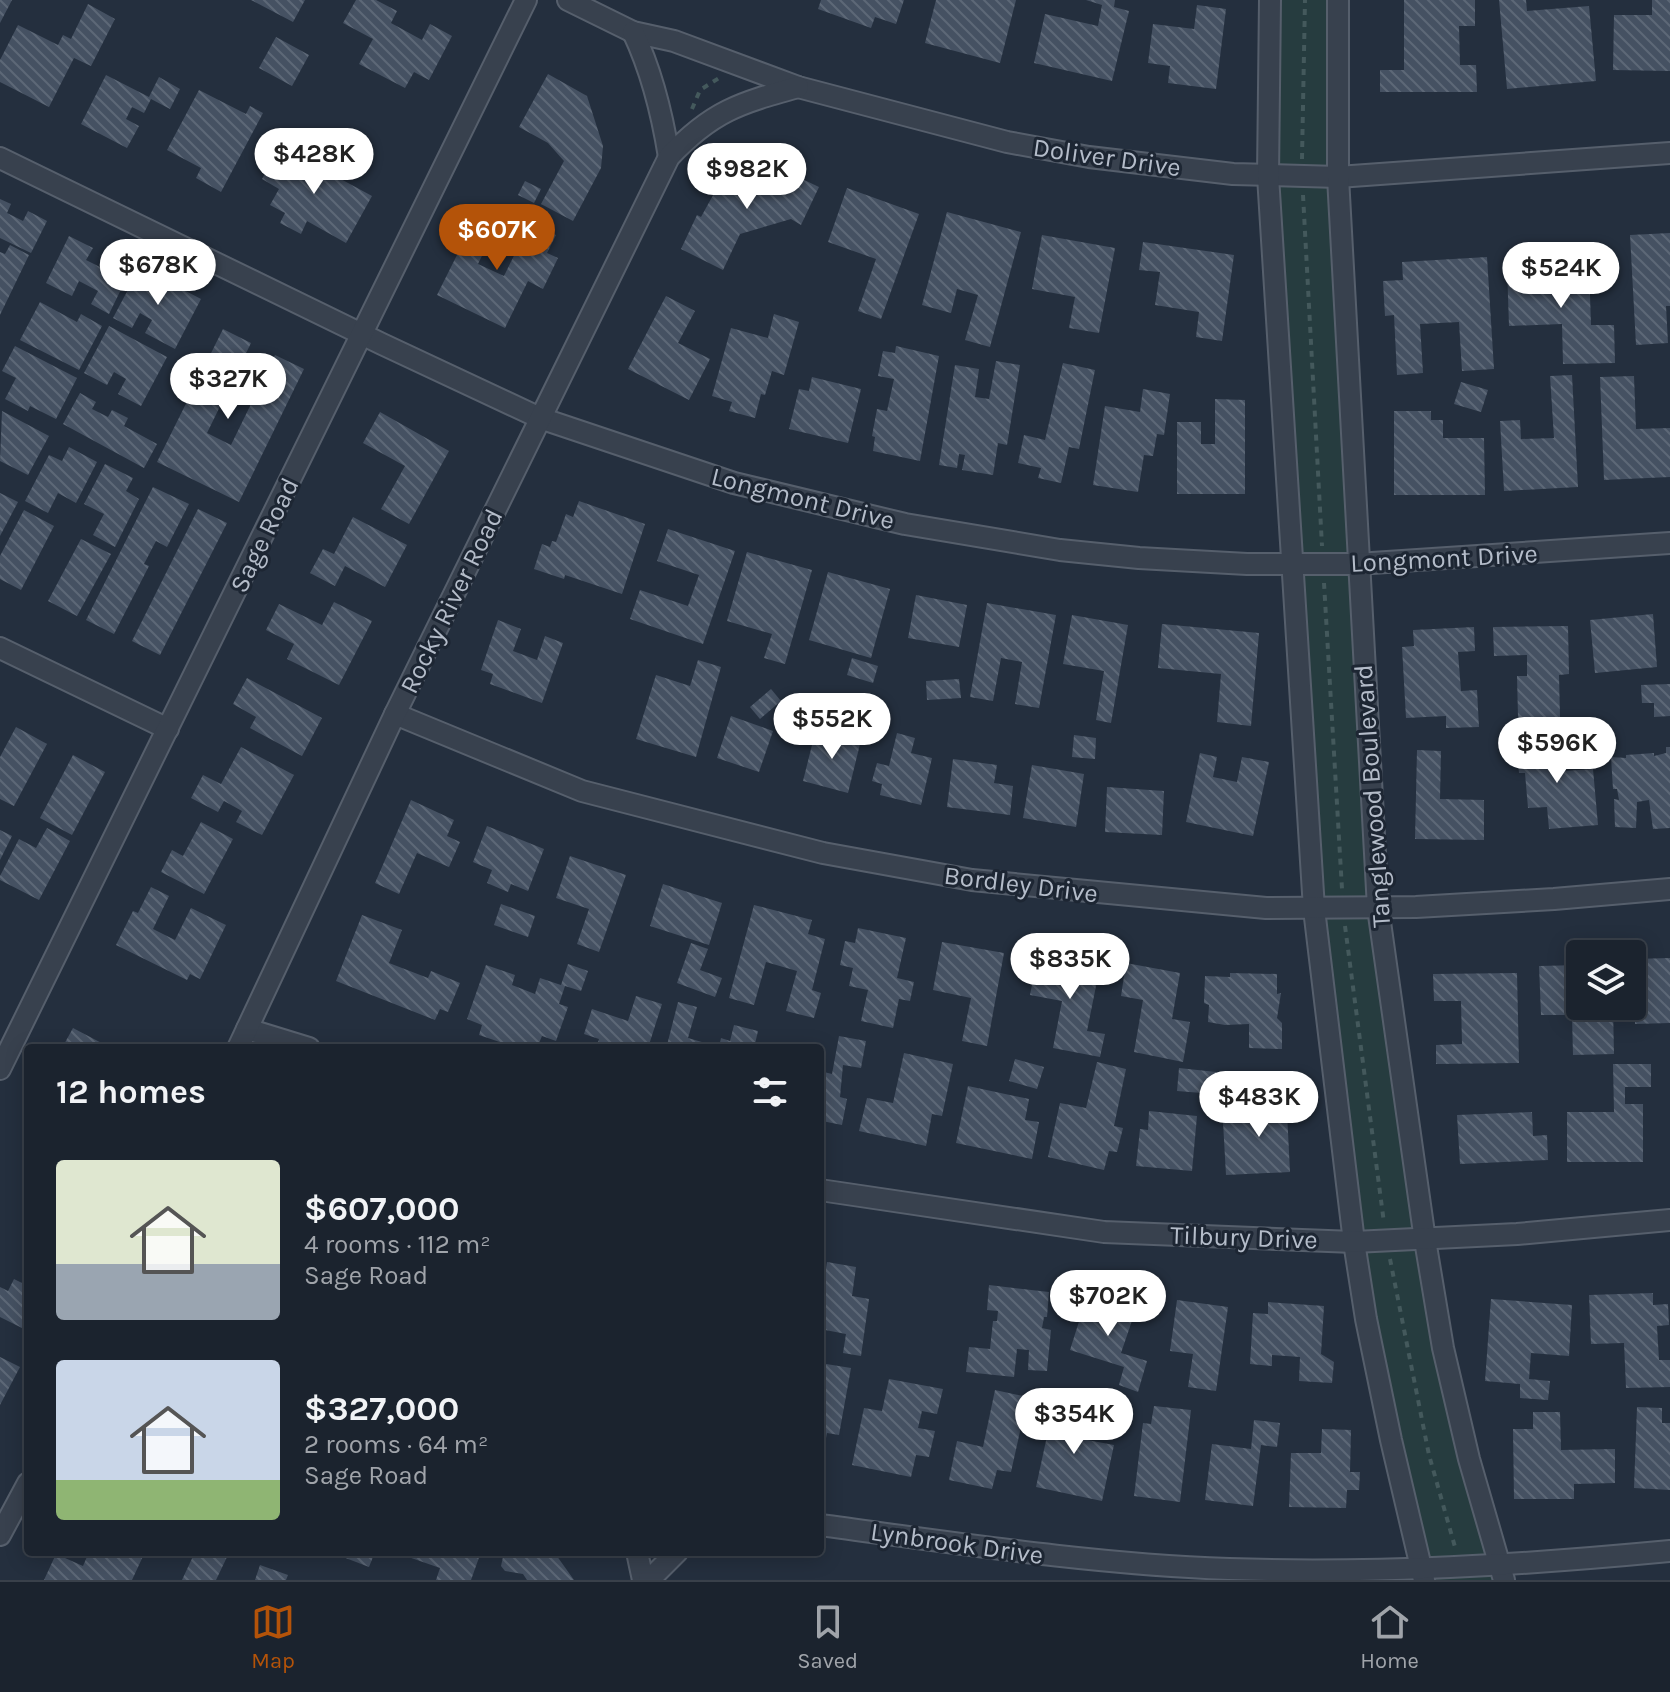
<!DOCTYPE html>
<html lang="en">
<head>
<meta charset="utf-8">
<style>
  :root { --surface:#1b232e; --page:#282f3a; --text:#f1f3f6; --muted:#a0a4aa; --line:#39404a; --accent:#b45309 }
  body { margin:0; font-family:Karla,sans-serif; background:var(--page); color:var(--text); height:100vh; display:flex; flex-direction:column; font-size:30px; white-space:nowrap }
  * { box-sizing:border-box; margin:0 }
  p { font-size:26px; color:var(--muted) }
  .icon { flex:none; width:44px; height:44px; fill:none; stroke:currentColor; stroke-width:2; stroke-linecap:round; stroke-linejoin:round }
  .map { position:relative; flex:1; overflow:hidden }
  .drawer { position:absolute; left:24px; top:1044px; width:800px; height:512px; display:flex; flex-direction:column; background:var(--surface); border-radius:8px; box-shadow:0 4px 20px #0003,0 0 0 2px var(--line) }
  .drawer>* { flex:none }
  .buttons { position:absolute; left:1566px; top:940px; display:grid; gap:16px }
  .buttons a { display:grid; place-items:center; width:80px; height:80px; border-radius:8px; background:var(--surface); box-shadow:0 4px 20px #0003,0 0 0 2px var(--line); font-size:40px }
  .price { position:absolute; translate:-50% -68px; padding:0 18px; border-radius:28px; background:#fff; color:#222; font-size:26px; line-height:52px; filter:drop-shadow(0 2px 4px #0008) }
  .price::after { content:''; position:absolute; left:50%; top:48px; width:24px; height:18px; margin-left:-12px; background:inherit; clip-path:polygon(0 0,100% 0,50% 100%) }
  .price.on { background:var(--accent); color:#fff }
  ul { padding:0; list-style:none }
  li { display:flex; align-items:center; gap:24px; height:200px; padding:0 32px }
  li span { display:grid; place-items:center; flex:none; width:224px; height:160px; border-radius:8px; color:#555 }
  li>.icon { margin-inline-start:auto }
  span .icon { width:96px; height:96px; fill:#fffc; stroke-width:1 }
  li b { font-size:34px }
  h2 { display:flex; justify-content:space-between; align-items:center; height:96px; padding:0 32px; font-size:34px }
  .tab-bar { display:flex; justify-content:space-around; align-items:center; height:112px; border-top:2px solid var(--line); background:var(--surface); font-size:22px; color:var(--muted) }
  .tab-bar a { display:grid; justify-items:center; gap:4px }
  .tab-bar .on { color:var(--accent) }
  .map>svg:first-child { display:block }
</style>
</head>
<body>
<div class="map">
<svg width="1670" height="1580" viewBox="0 0 1670 1580">
  <defs>
    <pattern id="building-back-hatch" width="6" height="6" patternUnits="userSpaceOnUse" patternTransform="scale(2)"><rect width="6" height="6" fill="#455162"/><path d="M-1 5l2 2M0 0l6 6M5-1l2 2" fill="none" stroke="#5d6877"/></pattern>
  </defs>
  <rect width="100%" height="100%" fill="#242f3e"/>
  <polygon fill="#263c3f" points="1279,0 1333,0 1372,918 1494,1580 1431,1580 1375,1336 1321,916 1275,183"/>
  <g fill="url(#building-back-hatch)">
    <polygon points="0,0 12,0 0,23"/>
    <polygon points="251,0 305,0 293,22"/>
    <polygon points="356,0 376,0 397,11 391,23 422,40 430,24 452,36 429,80 414,72 405,88 359,64 373,39 343,23"/>
    <polygon points="821,0 904,0 896,24 875,17 871,28 818,9"/>
    <polygon points="936,0 1016,0 1000,63 925,43"/>
    <polygon points="1086,0 1115,0 1114,7 1129,11 1112,81 1034,63 1045,14 1098,26 1102,5"/>
    <polygon points="1404,0 1475,0 1475,26 1459,26 1460,65 1476,65 1477,92 1380,92 1380,70 1404,70"/>
    <polygon points="1499,0 1526,0 1527,11 1589,6 1596,81 1507,89"/>
    <polygon points="1652,0 1670,0 1670,71 1613,70 1614,15 1652,15"/>
    <polygon points="88,4 115,19 91,66 74,58 49,107 0,82 0,60 18,25 58,45 63,35 71,39"/>
    <polygon points="1197,5 1226,9 1216,89 1168,83 1170,66 1148,63 1153,24 1194,29"/>
    <polygon points="276,37 309,55 292,86 259,68"/>
    <polygon points="548,74 587,96 603,146 601,168 573,221 541,204 564,161 548,143 519,127"/>
    <polygon points="106,75 149,97 159,77 180,89 170,109 151,99 144,113 132,107 126,119 139,126 127,148 81,124"/>
    <polygon points="199,90 246,114 250,106 263,113 221,192 196,178 201,168 167,150"/>
    <polygon points="280,146 372,196 346,243 307,221 301,234 280,223 285,213 270,205 279,189 262,179"/>
    <polygon points="758,167 760,173 777,167 819,187 801,225 791,219 740,234 723,270 681,249 697,215 701,217 717,188 735,182 732,176"/>
    <polygon points="525,181 541,189 534,203 518,195"/>
    <polygon points="847,188 919,214 881,319 858,311 876,259 828,242"/>
    <polygon points="0,199 11,204 7,213 23,221 28,211 47,221 31,253 0,238"/>
    <polygon points="479,211 499,221 478,264 504,276 530,223 556,235 547,253 558,258 543,289 528,281 505,328 437,295"/>
    <polygon points="947,212 1021,232 990,347 965,340 978,295 957,289 951,313 922,305"/>
    <polygon points="1670,233 1670,306 1666,306 1668,343 1636,345 1630,235"/>
    <polygon points="1042,235 1115,248 1099,333 1069,328 1075,297 1032,289"/>
    <polygon points="69,236 93,248 86,260 110,272 117,257 133,265 109,314 91,304 98,291 79,281 72,296 46,283"/>
    <polygon points="1143,242 1234,255 1222,341 1196,337 1199,312 1155,305 1160,272 1139,270"/>
    <polygon points="10,245 29,255 0,315 0,252 5,254"/>
    <polygon points="1487,257 1494,369 1462,371 1459,322 1420,324 1423,373 1397,375 1394,315 1385,316 1383,281 1403,280 1402,262"/>
    <polygon points="1589,265 1591,325 1614,325 1615,363 1563,364 1562,324 1509,326 1507,267"/>
    <polygon points="140,267 201,299 175,349 145,333 152,320 140,313 132,328 113,318"/>
    <polygon points="666,296 695,311 678,343 710,359 689,400 628,369"/>
    <polygon points="40,302 77,322 81,314 102,326 79,370 20,340"/>
    <polygon points="774,314 799,322 784,375 772,371 765,395 761,394 755,418 729,411 732,402 712,396 731,328 768,338"/>
    <polygon points="109,326 167,357 141,406 118,394 126,379 114,372 107,385 84,373"/>
    <polygon points="223,329 251,343 207,433 231,445 275,355 304,369 239,502 157,462"/>
    <polygon points="15,346 77,378 56,419 30,406 28,411 5,399 16,378 2,371"/>
    <polygon points="896,346 939,356 920,461 873,451 875,437 872,436 877,409 887,411 894,379 878,376 883,351 895,353"/>
    <polygon points="996,361 1020,365 1007,445 998,443 993,475 962,470 965,455 959,454 957,468 939,465 955,365 979,369 975,397 989,399"/>
    <polygon points="1063,363 1095,370 1079,449 1069,447 1061,483 1038,478 1041,468 1018,463 1024,435 1045,440"/>
    <polygon points="1572,375 1578,487 1504,491 1500,421 1520,420 1521,439 1554,438 1550,376"/>
    <polygon points="1634,376 1636,429 1670,428 1670,477 1604,480 1600,377"/>
    <polygon points="812,377 861,389 848,443 789,429 799,389 809,391"/>
    <polygon points="1461,382 1488,390 1481,412 1454,404"/>
    <polygon points="1143,389 1170,394 1164,435 1157,434 1153,456 1144,455 1138,492 1093,485 1105,406 1140,412"/>
    <polygon points="80,393 96,402 92,409 108,417 112,410 128,418 124,426 157,444 144,468 63,424"/>
    <polygon points="1215,399 1245,400 1245,494 1177,494 1177,422 1201,422 1201,444 1215,444"/>
    <polygon points="2,411 49,436 28,475 0,461"/>
    <polygon points="1394,411 1431,411 1431,420 1443,420 1443,438 1484,438 1485,495 1394,495"/>
    <polygon points="380,412 449,451 409,524 381,509 405,466 363,443"/>
    <polygon points="69,447 97,462 76,503 58,493 48,513 25,501 49,455 62,461"/>
    <polygon points="105,464 133,478 126,491 139,499 115,547 93,535 104,514 84,504"/>
    <polygon points="153,487 189,504 167,547 156,541 144,564 149,566 114,634 86,620"/>
    <polygon points="0,493 18,502 0,536"/>
    <polygon points="579,501 645,524 622,594 565,575 564,579 534,569 542,544 550,547 552,541 556,542 566,514 573,517"/>
    <polygon points="198,509 227,523 160,655 132,641"/>
    <polygon points="24,510 54,526 21,590 0,579 0,556"/>
    <polygon points="353,517 407,545 385,587 345,566 335,586 310,573 323,549 334,554"/>
    <polygon points="668,529 735,551 703,644 630,619 640,590 688,606 699,575 657,561"/>
    <polygon points="81,539 111,554 77,616 48,601"/>
    <polygon points="747,552 812,570 785,664 764,658 772,634 727,621"/>
    <polygon points="828,572 890,589 871,658 809,640"/>
    <polygon points="916,595 967,605 959,647 908,638"/>
    <polygon points="334,602 372,621 339,685 287,659 294,644 266,630 279,604 322,625"/>
    <polygon points="987,603 1056,615 1039,708 1015,704 1022,662 1001,658 993,701 970,697"/>
    <polygon points="1653,614 1657,667 1595,673 1590,620"/>
    <polygon points="1072,615 1128,625 1111,723 1096,720 1104,671 1063,664"/>
    <polygon points="498,620 521,629 513,651 537,660 545,636 563,643 542,703 490,684 493,674 481,670"/>
    <polygon points="1162,624 1259,633 1251,726 1217,722 1221,674 1158,668"/>
    <polygon points="1568,626 1569,674 1559,675 1560,717 1518,717 1517,676 1527,676 1527,655 1494,656 1493,627"/>
    <polygon points="1474,627 1475,651 1458,652 1461,691 1477,690 1479,727 1446,728 1446,716 1406,718 1402,647 1414,646 1413,630"/>
    <polygon points="852,658 878,666 873,683 847,675"/>
    <polygon points="698,660 721,667 696,757 636,739 656,675 690,686"/>
    <polygon points="247,678 322,718 302,756 250,728 256,717 233,704"/>
    <polygon points="959,679 961,698 927,700 926,681"/>
    <polygon points="1670,684 1670,716 1654,717 1654,703 1642,703 1641,685"/>
    <polygon points="771,689 781,701 760,719 750,707"/>
    <polygon points="731,716 773,731 759,772 717,758"/>
    <polygon points="16,727 47,744 14,806 0,799 0,757"/>
    <polygon points="816,729 861,740 848,793 803,781"/>
    <polygon points="897,733 915,738 911,753 932,758 921,805 880,795 882,784 872,781 877,763 889,766"/>
    <polygon points="1074,735 1096,738 1095,759 1072,757"/>
    <polygon points="1561,738 1564,771 1593,769 1598,825 1549,829 1547,807 1528,808 1525,773 1519,773 1516,742"/>
    <polygon points="241,747 294,775 262,835 236,822 242,811 224,801 218,812 191,798 203,775 221,784"/>
    <polygon points="1666,747 1670,747 1670,828 1653,829 1649,800 1637,802 1636,828 1615,827 1614,799 1619,800 1617,789 1613,789 1611,757 1626,758 1626,755 1654,753 1654,756 1666,753"/>
    <polygon points="1417,750 1441,751 1440,799 1484,800 1484,840 1415,839"/>
    <polygon points="1200,753 1217,757 1213,777 1237,782 1242,757 1269,762 1253,836 1186,822"/>
    <polygon points="73,755 105,772 72,835 40,818"/>
    <polygon points="953,759 997,765 994,783 1013,786 1010,815 947,807"/>
    <polygon points="1032,765 1084,774 1076,827 1023,818"/>
    <polygon points="1107,787 1164,791 1162,835 1105,832"/>
    <polygon points="411,800 454,820 447,836 460,842 449,867 417,853 399,894 375,883"/>
    <polygon points="201,822 233,839 204,894 161,872 172,850 183,856"/>
    <polygon points="487,826 544,849 528,891 511,884 508,892 487,883 492,870 473,862"/>
    <polygon points="47,828 70,841 39,900 0,880 0,876 19,839 36,848"/>
    <polygon points="0,830 12,836 0,860"/>
    <polygon points="570,856 626,875 599,952 577,944 589,909 556,898"/>
    <polygon points="663,884 722,903 709,945 650,926"/>
    <polygon points="151,887 169,896 153,929 175,940 191,908 226,925 200,979 190,974 187,980 116,945 133,911 138,913"/>
    <polygon points="501,904 535,916 528,937 494,925"/>
    <polygon points="754,905 812,920 808,934 825,939 812,990 821,993 814,1018 786,1011 797,971 766,962 754,1005 729,998"/>
    <polygon points="362,915 402,930 389,963 428,978 431,971 460,983 448,1012 440,1009 435,1020 336,981"/>
    <polygon points="858,928 906,938 897,978 914,982 910,1001 899,999 893,1028 861,1021 868,990 849,986 853,968 840,965 845,941 855,943"/>
    <polygon points="942,942 1004,953 987,1046 962,1041 971,998 933,990"/>
    <polygon points="691,943 708,949 700,970 722,978 715,997 677,983"/>
    <polygon points="1038,954 1100,966 1087,1031 1105,1034 1100,1057 1053,1048 1062,1001 1030,995"/>
    <polygon points="1670,958 1670,1023 1635,1024 1634,959"/>
    <polygon points="1126,963 1180,973 1172,1019 1190,1022 1183,1062 1134,1052 1143,1000 1121,996"/>
    <polygon points="568,964 588,971 581,991 565,986 559,1004 568,1007 556,1041 542,1036 537,1048 517,1048 479,1035 482,1025 467,1019 486,965 515,975 512,985 535,994 540,978 561,985"/>
    <polygon points="1580,965 1580,1006 1613,1006 1614,1054 1573,1055 1572,1015 1541,1015 1539,966"/>
    <polygon points="1230,973 1277,974 1277,994 1281,993 1277,1018 1282,1023 1282,1049 1249,1048 1249,1024 1225,1025 1208,1022 1209,1005 1204,1003 1205,976 1230,977"/>
    <polygon points="1517,973 1519,1063 1436,1064 1436,1045 1462,1044 1461,1001 1434,1001 1433,974"/>
    <polygon points="636,996 662,1004 648,1048 596,1048 599,1039 584,1034 592,1009 628,1021"/>
    <polygon points="678,1002 697,1007 688,1038 719,1047 721,1038 730,1041 734,1025 758,1031 754,1048 675,1048 667,1045"/>
    <polygon points="73,1028 111,1048 62,1048"/>
    <polygon points="839,1036 866,1041 861,1068 843,1065 840,1097 847,1099 842,1125 822,1121 823,1116 820,1115 820,1071 832,1074"/>
    <polygon points="904,1053 953,1064 942,1116 932,1114 926,1146 859,1131 867,1098 893,1103"/>
    <polygon points="1015,1059 1044,1067 1037,1089 1009,1081"/>
    <polygon points="1097,1062 1126,1069 1114,1126 1123,1128 1117,1152 1109,1151 1104,1170 1048,1157 1060,1103 1086,1108"/>
    <polygon points="1613,1064 1651,1064 1651,1087 1625,1087 1625,1104 1643,1104 1643,1162 1567,1162 1567,1112 1614,1112"/>
    <polygon points="1179,1068 1216,1072 1214,1094 1177,1091"/>
    <polygon points="968,1086 1029,1099 1025,1120 1039,1122 1032,1159 956,1143"/>
    <polygon points="1286,1092 1290,1172 1226,1175 1223,1122 1259,1120 1257,1094"/>
    <polygon points="1149,1111 1197,1116 1192,1171 1136,1166 1140,1129 1148,1130"/>
    <polygon points="1532,1112 1533,1136 1547,1135 1548,1160 1460,1164 1457,1115"/>
    <polygon points="827,1262 856,1267 852,1296 869,1299 861,1356 843,1353 846,1334 820,1329 820,1274 825,1275"/>
    <polygon points="14,1279 28,1286 28,1331 0,1317 0,1287 8,1291"/>
    <polygon points="989,1285 1049,1292 1047,1317 1044,1317 1042,1328 1051,1330 1047,1371 1028,1370 1029,1350 1017,1349 1014,1377 966,1372 969,1347 990,1349 993,1321 997,1321 998,1311 987,1310"/>
    <polygon points="1088,1293 1136,1309 1121,1353 1147,1361 1138,1392 1119,1385 1124,1367 1070,1350"/>
    <polygon points="1653,1293 1653,1305 1668,1304 1669,1325 1657,1326 1659,1360 1670,1360 1670,1387 1626,1388 1624,1343 1591,1344 1589,1295"/>
    <polygon points="1491,1299 1572,1305 1569,1356 1531,1353 1529,1379 1550,1381 1548,1400 1520,1398 1520,1384 1485,1381"/>
    <polygon points="1177,1300 1228,1307 1216,1391 1188,1387 1193,1354 1170,1351"/>
    <polygon points="1268,1302 1324,1306 1321,1354 1334,1362 1332,1383 1299,1381 1300,1357 1272,1355 1272,1366 1250,1364 1253,1313 1268,1314"/>
    <polygon points="0,1357 20,1367 0,1405"/>
    <polygon points="820,1363 851,1368 839,1435 827,1433 823,1453 820,1453"/>
    <polygon points="889,1379 943,1389 937,1414 922,1411 918,1428 935,1431 929,1457 916,1455 911,1477 852,1465 864,1408 882,1411"/>
    <polygon points="995,1390 1037,1399 1030,1429 1021,1427 1011,1472 997,1470 992,1489 949,1480 957,1441 983,1447"/>
    <polygon points="1064,1397 1090,1402 1082,1439 1114,1445 1102,1501 1036,1487 1050,1422 1058,1424"/>
    <polygon points="1154,1406 1191,1410 1180,1502 1134,1496 1143,1423 1151,1424"/>
    <polygon points="1637,1407 1662,1408 1662,1423 1670,1423 1670,1490 1634,1488"/>
    <polygon points="1533,1412 1560,1412 1561,1450 1615,1449 1615,1483 1574,1484 1574,1499 1514,1499 1513,1429 1533,1429"/>
    <polygon points="1254,1420 1280,1423 1277,1447 1261,1445 1253,1506 1205,1500 1212,1444 1251,1449"/>
    <polygon points="1322,1429 1351,1430 1350,1472 1360,1472 1359,1490 1347,1490 1346,1508 1289,1507 1291,1453 1321,1453"/>
    <polygon points="89,1552 145,1552 132,1580 44,1580 56,1554 83,1566"/>
    <polygon points="195,1552 216,1552 227,1557 216,1580 182,1580"/>
    <polygon points="330,1552 375,1552 369,1567"/>
    <polygon points="394,1552 481,1552 471,1580 436,1580 440,1568"/>
    <polygon points="504,1552 554,1552 574,1580 527,1580 523,1574 505,1571 501,1566"/>
    <polygon points="260,1565 288,1575 286,1580 255,1580"/>
  </g>
  <g fill="none" stroke-linecap="round" stroke-linejoin="round">
    <defs>
      <g id="minor">
        <polyline points="568,0 633,32 674,41 798,87 1007,142 1089,157 1233,174 1338,177 1670,153"/>
        <polyline points="1270,0 1268,176 1314,909 1354,1242 1366,1319 1391,1440 1424,1580"/>
        <polyline points="1338,0 1338,177 1378,908 1425,1240 1443,1348 1469,1459 1504,1580"/>
        <path d="M633,32C652,72 662,113 669,157"/>
        <polyline points="0,158 382,344 540,418 734,483 905,524 1060,550 1139,558 1247,564 1357,564 1670,543"/>
        <polyline points="0,648 168,729"/>
        <polyline points="395,714 582,791 823,853 972,880 1266,908 1416,907 1554,899 1670,889"/>
        <polyline points="247,1029 309,1048"/>
        <path d="M238,1048L395,714L669,157C712,111 740,103 798,87"/>
        <polyline points="0,1069 526,0"/>
        <polyline points="820,1190 1104,1232 1354,1242 1517,1234 1670,1220"/>
        <path d="M820,1525C956,1543 1092,1564 1229,1569C1377,1574 1523,1565 1670,1551"/>
        <polyline points="0,1535 28,1483"/>
        <polyline points="637,1552 643,1580"/>
        <polyline points="649,1580 677,1552"/>
      </g>
    </defs>
    <use href="#minor" stroke="#565f6c" stroke-width="24"/>
    <g stroke="#44595c" stroke-width="4" stroke-dasharray="6 6" stroke-linecap="butt">
      <polyline points="692,109 700,90 719,78"/>
      <polyline points="1302,159 1305,0"/>
      <polyline points="1303,195 1322,546"/>
      <polyline points="1324,583 1342,889"/>
      <polyline points="1345,926 1384,1223"/>
      <polyline points="1390,1259 1429,1455 1455,1547"/>
    </g>
    <use href="#minor" stroke="#38414e" stroke-width="20"/>
  </g>
  <g text-anchor="middle" stroke-width="6" stroke-linejoin="round" paint-order="stroke">
    <g font-size="26" fill="#b4bcc9" stroke="#1d2633">
      <text transform="translate(1107 157) rotate(8)" y="9">Doliver Drive</text>
      <text transform="translate(803 498) rotate(14)" y="9">Longmont Drive</text>
      <text transform="translate(264 535) rotate(-64)" y="9">Sage Road</text>
      <text transform="translate(1444 558) rotate(-3)" y="9">Longmont Drive</text>
      <text transform="translate(451 601) rotate(-64)" y="9">Rocky River Road</text>
      <text transform="translate(1372 796) rotate(-94)" y="9">Tanglewood Boulevard</text>
      <text transform="translate(1021 884) rotate(7)" y="9">Bordley Drive</text>
      <text transform="translate(1244 1237) rotate(2)" y="9">Tilbury Drive</text>
      <text transform="translate(957 1543) rotate(8)" y="9">Lynbrook Drive</text>
    </g>
  </g>
</svg>
<div class="buttons">
<a><svg class="icon" aria-label="layers" viewBox="0 0 24 24"><path d="M12 4l9 5-9 5-9-5zM3 14l9 5 9-5"/></svg></a>
</div>
<b class="price" style="left:314px;top:196px">$428K</b>
<b class="price" style="left:747px;top:211px">$982K</b>
<b class="price on" style="left:497px;top:272px">$607K</b>
<b class="price" style="left:158px;top:307px">$678K</b>
<b class="price" style="left:1561px;top:310px">$524K</b>
<b class="price" style="left:228px;top:421px">$327K</b>
<b class="price" style="left:832px;top:761px">$552K</b>
<b class="price" style="left:1557px;top:785px">$596K</b>
<b class="price" style="left:1070px;top:1001px">$835K</b>
<b class="price" style="left:1259px;top:1139px">$483K</b>
<b class="price" style="left:1108px;top:1338px">$702K</b>
<b class="price" style="left:1074px;top:1456px">$354K</b>
<section class="drawer">
<h2>12 homes<svg class="icon" aria-label="filters" viewBox="0 0 24 24"><path d="M4 7h16M4 17h16"/><circle cx="9" cy="7" r="2"/><circle cx="15" cy="17" r="2"/></svg></h2>
<ul>
<li><span style="background:linear-gradient(#dfe7d0 65%,#9aa5b1 0)"><svg class="icon" aria-label="home" viewBox="0 0 24 24"><path d="M3 11l9-7 9 7M6 9v11h12V9"/></svg></span><div><b>$607,000</b><p>4 rooms · 112 m²</p><p>Sage Road</p></div></li>
<li><span style="background:linear-gradient(#c9d6e8 75%,#8fb573 0)"><svg class="icon" aria-label="home" viewBox="0 0 24 24"><path d="M3 11l9-7 9 7M6 9v11h12V9"/></svg></span><div><b>$327,000</b><p>2 rooms · 64 m²</p><p>Sage Road</p></div></li>
</ul>
</section>
</div>
<nav class="tab-bar">
<a class="on"><svg class="icon" aria-label="map" viewBox="0 0 24 24"><path d="M3 6l6-2 6 2 6-2v14l-6 2-6-2-6 2zM9 4v14M15 6v14"/></svg>Map</a>
<a><svg class="icon" aria-label="saved" viewBox="0 0 24 24"><path d="M7 4h10v16l-5-4-5 4z"/></svg>Saved</a>
<a><svg class="icon" aria-label="home" viewBox="0 0 24 24"><path d="M3 11l9-7 9 7M6 9v11h12V9"/></svg>Home</a>
</nav>
</body>
</html>
